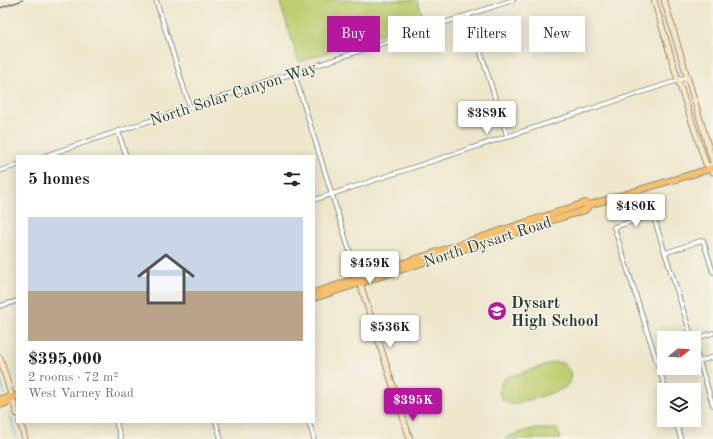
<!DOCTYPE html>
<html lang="en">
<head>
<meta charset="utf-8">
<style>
  :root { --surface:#fff; --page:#f2f2f2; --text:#222; --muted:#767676; --line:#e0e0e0; --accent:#b5179e }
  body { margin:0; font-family:"Old Standard TT",serif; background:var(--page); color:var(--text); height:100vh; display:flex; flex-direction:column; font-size:15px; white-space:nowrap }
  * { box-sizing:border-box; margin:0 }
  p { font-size:13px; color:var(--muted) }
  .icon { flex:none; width:22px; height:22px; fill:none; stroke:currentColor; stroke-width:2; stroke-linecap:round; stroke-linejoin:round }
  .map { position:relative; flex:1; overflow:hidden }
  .panel { position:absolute; left:16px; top:155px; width:299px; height:268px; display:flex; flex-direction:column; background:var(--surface); border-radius:0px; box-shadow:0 2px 10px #0003 }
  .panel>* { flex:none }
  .guide { position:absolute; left:327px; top:16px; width:326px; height:36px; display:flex; gap:8px }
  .needle { width:26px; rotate:72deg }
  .controls { position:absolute; left:657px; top:331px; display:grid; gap:8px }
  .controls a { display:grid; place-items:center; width:44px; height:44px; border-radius:0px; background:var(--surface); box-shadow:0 2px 10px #0003; font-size:20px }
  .price { position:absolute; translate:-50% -34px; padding:0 9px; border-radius:4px; background:#fff; color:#222; font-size:13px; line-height:26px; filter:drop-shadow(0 1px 2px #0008) }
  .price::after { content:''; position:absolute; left:50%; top:24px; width:12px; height:9px; margin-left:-6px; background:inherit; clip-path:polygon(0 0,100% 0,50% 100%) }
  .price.active { background:var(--accent); color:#fff }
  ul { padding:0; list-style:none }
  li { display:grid; align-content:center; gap:8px; height:212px; padding:0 12px }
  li+li { border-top:1px solid var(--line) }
  li span { display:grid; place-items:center; height:124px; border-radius:0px; color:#555 }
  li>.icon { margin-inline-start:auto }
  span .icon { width:72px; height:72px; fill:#fffc; stroke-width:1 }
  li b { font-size:17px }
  h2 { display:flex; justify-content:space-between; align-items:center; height:48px; padding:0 12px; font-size:17px }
  .chip { padding:0 14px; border-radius:0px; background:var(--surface); box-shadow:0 2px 10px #0003; font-size:14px; line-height:36px }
  .chip.active { background:var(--accent); color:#fff }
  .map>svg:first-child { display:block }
</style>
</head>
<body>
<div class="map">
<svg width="713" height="439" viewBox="0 0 713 439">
  <rect width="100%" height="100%" fill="#f7f3e8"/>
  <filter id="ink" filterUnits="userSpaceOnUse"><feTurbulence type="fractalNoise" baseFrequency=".025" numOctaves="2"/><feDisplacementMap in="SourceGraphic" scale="8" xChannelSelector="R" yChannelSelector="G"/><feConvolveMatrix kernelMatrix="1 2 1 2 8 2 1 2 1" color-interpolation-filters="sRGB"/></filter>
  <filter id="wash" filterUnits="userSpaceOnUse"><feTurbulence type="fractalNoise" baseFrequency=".012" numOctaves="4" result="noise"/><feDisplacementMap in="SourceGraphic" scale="16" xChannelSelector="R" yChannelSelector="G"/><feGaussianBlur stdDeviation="0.9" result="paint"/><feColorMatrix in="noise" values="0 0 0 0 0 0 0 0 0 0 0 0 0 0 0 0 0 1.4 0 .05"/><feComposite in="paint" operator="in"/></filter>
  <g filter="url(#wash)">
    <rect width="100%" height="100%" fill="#eee7cc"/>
    <g fill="#bdce70" stroke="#6e8652">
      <polygon points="279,0 417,0 423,20 299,62"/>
      <path d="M555,362L563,363L570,371C571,377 570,384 564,388C560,391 515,405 511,404C497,401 496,387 505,378Z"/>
      <polygon points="532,429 557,429 561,439 505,439 506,437"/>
    </g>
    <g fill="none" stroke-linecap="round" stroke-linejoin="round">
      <g stroke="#59a3d0" stroke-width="1">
        <polyline points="364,264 365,269"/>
        <polyline points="0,380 5,394"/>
        <polyline points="9,413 17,439"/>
      </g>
    </g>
  </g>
  <g filter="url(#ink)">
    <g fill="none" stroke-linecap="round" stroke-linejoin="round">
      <defs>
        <g id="street">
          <polyline points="156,0 190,107"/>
          <polyline points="469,15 507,136"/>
          <polyline points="294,73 358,278"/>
          <polyline points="118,131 126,156"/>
          <polyline points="44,156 513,0"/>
          <polyline points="0,171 17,165"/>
          <polyline points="627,194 636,220"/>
          <polyline points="314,200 688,77"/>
          <polyline points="665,253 703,240 713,272"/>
          <polyline points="0,306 17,301"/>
          <polyline points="694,339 713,333"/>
          <polyline points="694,345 713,405"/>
          <polyline points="694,363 713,357"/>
          <polyline points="661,374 679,368"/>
          <polyline points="666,390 614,227 653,215 692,338"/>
          <polyline points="675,420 681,439"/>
          <polyline points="116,422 121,439"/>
          <polyline points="216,422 221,439"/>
          <polyline points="309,422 314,439"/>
        </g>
        <g id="secondary">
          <polyline points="654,0 678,80 706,164 712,168"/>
          <polyline points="664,0 713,162 712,168 713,172"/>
          <polyline points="359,280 410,439"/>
          <polyline points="0,358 17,414"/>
          <polyline points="20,422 25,439"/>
        </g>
        <g id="primary">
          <polyline points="314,293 567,209 585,203 589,205"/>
          <polyline points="314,298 553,220 585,210 589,205 713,168"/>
          <polyline points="0,399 17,396"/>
          <polyline points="0,405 6,403 12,398"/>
        </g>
      </defs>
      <use href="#street" stroke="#869280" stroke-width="5.5"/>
      <use href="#secondary" stroke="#869280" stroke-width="7"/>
      <use href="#primary" stroke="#869280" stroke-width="8"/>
      <use href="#street" stroke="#fff" stroke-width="3.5"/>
      <use href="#secondary" stroke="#fce5c4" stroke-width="5"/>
      <use href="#primary" stroke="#f8bf6c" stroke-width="6"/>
      <polyline stroke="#1f3d34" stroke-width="1" points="0,8 23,0"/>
    </g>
  </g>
  <defs>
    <symbol id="school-disc" viewBox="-11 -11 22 22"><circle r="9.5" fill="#b5179e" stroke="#f7f3e8"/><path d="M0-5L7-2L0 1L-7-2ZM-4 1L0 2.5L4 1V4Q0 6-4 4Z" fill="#fff"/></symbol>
  </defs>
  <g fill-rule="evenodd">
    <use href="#school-disc" x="486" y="300" width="22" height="22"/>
  </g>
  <g text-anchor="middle" stroke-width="3" stroke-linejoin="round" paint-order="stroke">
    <g font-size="16" fill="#1f3d34" stroke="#f7f3e8">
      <text transform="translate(233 93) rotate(-18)" y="6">North Solar Canyon Way</text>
      <text transform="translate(487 241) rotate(-18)" y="6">North Dysart Road</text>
    </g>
    <g font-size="16" font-weight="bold" fill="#1f3d34" stroke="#f7f3e8" text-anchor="start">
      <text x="511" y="308">Dysart<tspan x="511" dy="18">High School</tspan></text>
    </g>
  </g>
</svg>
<div class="controls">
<a><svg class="needle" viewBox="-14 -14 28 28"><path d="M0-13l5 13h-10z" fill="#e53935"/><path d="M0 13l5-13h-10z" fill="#767676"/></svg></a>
<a><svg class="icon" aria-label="layers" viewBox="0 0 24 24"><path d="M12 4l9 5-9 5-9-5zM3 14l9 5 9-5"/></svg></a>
</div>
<b class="price" style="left:487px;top:135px">$389K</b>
<b class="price" style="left:636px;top:228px">$480K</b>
<b class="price" style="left:370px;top:285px">$459K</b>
<b class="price" style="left:390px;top:349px">$536K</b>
<b class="price active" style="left:413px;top:422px">$395K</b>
<div class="guide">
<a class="chip active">Buy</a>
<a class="chip">Rent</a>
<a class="chip">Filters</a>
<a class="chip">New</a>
</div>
<section class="panel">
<h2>5 homes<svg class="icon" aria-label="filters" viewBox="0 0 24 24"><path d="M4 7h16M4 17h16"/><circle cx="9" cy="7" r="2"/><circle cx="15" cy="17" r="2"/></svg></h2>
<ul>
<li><span style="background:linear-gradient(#c9d6e8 60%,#b9a48a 0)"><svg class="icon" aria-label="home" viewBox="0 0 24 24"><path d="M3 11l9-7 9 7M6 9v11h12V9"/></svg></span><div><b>$395,000</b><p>2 rooms · 72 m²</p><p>West Varney Road</p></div></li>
</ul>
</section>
</div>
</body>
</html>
